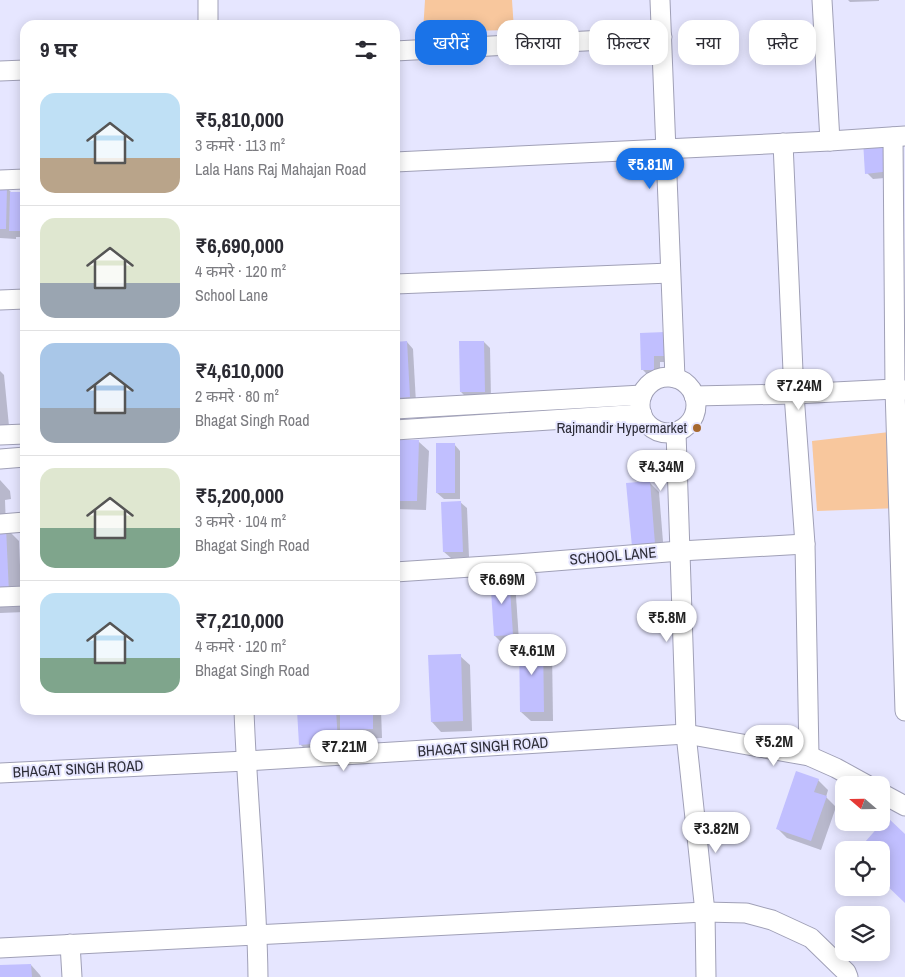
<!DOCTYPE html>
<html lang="hi">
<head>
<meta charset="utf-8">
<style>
  :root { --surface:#fff; --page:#f2f2f3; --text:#2b2b33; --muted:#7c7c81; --line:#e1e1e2; --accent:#1a73e8 }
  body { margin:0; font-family:"Archivo Narrow","Noto Sans Devanagari",sans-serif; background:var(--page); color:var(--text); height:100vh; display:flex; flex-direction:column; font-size:19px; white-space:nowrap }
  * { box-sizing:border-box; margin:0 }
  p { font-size:16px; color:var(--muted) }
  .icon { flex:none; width:28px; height:28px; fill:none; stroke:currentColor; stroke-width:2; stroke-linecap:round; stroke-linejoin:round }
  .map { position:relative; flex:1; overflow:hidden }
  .drawer { position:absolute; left:20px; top:20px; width:380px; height:695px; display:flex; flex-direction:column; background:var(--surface); border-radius:15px; box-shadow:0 2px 12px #0003 }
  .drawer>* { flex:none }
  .hud { position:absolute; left:415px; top:20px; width:415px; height:45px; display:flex; gap:10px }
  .needle { width:32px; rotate:290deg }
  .fabs { position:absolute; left:835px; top:776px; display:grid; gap:10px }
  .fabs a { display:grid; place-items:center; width:55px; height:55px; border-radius:10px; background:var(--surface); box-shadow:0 2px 12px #0003; font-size:25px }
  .price { position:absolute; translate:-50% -42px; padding:0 11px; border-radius:18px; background:#fff; color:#222; font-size:16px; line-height:32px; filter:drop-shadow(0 1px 2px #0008) }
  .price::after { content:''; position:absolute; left:50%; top:30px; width:15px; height:11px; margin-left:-8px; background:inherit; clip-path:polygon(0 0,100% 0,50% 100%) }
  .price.selected { background:var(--accent); color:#fff }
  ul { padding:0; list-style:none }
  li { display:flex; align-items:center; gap:15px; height:125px; padding:0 20px }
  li+li { border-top:1px solid var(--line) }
  li span { display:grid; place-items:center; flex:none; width:140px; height:100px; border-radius:15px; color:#555 }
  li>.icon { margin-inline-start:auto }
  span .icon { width:60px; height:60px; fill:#fffc; stroke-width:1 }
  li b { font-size:21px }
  h2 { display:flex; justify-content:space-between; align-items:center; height:60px; padding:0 20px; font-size:21px }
  .tag { padding:0 18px; border-radius:15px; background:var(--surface); box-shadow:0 2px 12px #0003; font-size:18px; line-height:45px }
  .tag.selected { background:var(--accent); color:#fff }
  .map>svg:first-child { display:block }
</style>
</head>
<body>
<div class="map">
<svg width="905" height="977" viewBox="0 0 905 977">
  <rect width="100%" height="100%" fill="#e6e6ff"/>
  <g fill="#f8c79d">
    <polygon points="425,0 512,0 514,30 423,32"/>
    <polygon points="898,431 900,508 817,511 812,441"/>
  </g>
  <g fill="#0003">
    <polygon points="848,0 879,0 879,1 850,2"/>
    <polygon points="864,142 897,177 873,179 867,173"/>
    <polygon points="0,187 6,187 12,193 25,193 25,237 16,237 16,239 0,238"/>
    <polygon points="641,334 671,362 660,362 660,375 649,376 642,369"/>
    <polygon points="407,342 413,349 416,403 395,401 395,343"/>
    <polygon points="484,342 490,348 491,398 467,398 461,392"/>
    <polygon points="0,371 4,375 9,426 0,427"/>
    <polygon points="395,441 419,442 429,451 426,510 395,509"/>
    <polygon points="454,444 460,451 460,499 444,499 437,493"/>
    <polygon points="0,480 10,491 11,499 5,500 6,528 19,541 20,565 25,570 25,612 0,613"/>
    <polygon points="649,482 659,492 664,554 643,556"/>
    <polygon points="460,502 467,508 469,557 451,558 444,552"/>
    <polygon points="508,574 515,581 519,641 501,642 495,636"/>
    <polygon points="543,640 552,650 553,721 531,721 521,712"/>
    <polygon points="460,656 470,665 472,731 441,732 432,722"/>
    <polygon points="298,710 381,710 382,738 351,739 346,734 347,752 310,754 300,744"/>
    <polygon points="818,780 828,790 826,797 836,807 821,850 787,838 777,828"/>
    <polygon points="31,965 40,975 41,977 0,977 0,966"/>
  </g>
  <g fill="#c1bfff">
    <polygon points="889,138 891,171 865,174 863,141"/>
    <polygon points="0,186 7,186 6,229 0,229"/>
    <polygon points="10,192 25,192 25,231 9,231"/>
    <polygon points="665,332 665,356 654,356 654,370 641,370 640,333"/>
    <polygon points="407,341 410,397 395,398 395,342"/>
    <polygon points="459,341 484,341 485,392 460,392"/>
    <polygon points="395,440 419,440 417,501 395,501"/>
    <rect x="436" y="443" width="19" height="50"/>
    <polygon points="650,481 655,544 632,547 626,483"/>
    <polygon points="461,501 463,552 443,552 441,502"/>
    <polygon points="0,527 6,527 9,594 0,594"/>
    <polygon points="509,573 513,635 494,636 490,575"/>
    <polygon points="519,639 543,639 544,712 520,712"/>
    <polygon points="461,654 463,721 431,722 428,655"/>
    <polygon points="297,710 336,710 338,742 299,745"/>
    <polygon points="340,710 373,710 373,729 340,730"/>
    <polygon points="796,771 819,779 814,792 827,796 811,841 776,829"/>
    <polygon points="887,817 905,834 905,903 881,880 881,850 858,850"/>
    <polygon points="31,964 32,977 0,977 0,965"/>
  </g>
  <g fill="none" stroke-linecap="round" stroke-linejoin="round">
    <defs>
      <g id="minor">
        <polyline points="208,0 208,25"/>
        <polyline points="660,0 675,378"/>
        <polyline points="822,0 830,141"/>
        <polyline points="395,51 662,37"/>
        <polyline points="0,71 25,70"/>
        <polyline points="893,137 895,389 905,711"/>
        <polyline points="783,143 794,394 805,544 809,756"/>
        <polyline points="395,162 830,141 905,136"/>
        <polyline points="0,180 25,179"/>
        <polyline points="395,284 670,273"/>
        <polyline points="0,300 25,299"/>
        <circle cx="668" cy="405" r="28"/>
        <polyline points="694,396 794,394 895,389 905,390"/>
        <polyline points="395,409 642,395"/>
        <polyline points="395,430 642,414"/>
        <polyline points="676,432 686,734 705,912 706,977"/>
        <polyline points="0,435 25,434"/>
        <polyline points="0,459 25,457"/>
        <polyline points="0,524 25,522"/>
        <polyline points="395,572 517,564 680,551 805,544"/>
        <polyline points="0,597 25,596"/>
        <path d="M244,710C247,799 257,888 258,977"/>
        <polyline points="0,773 246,761 686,734 809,756 836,768 867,785"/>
        <polyline points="881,793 905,806"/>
        <polyline points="70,944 72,977"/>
        <polyline points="0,948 705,912 746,913 772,920 811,938 846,972 848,977"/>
      </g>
    </defs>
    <use href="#minor" stroke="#a0a0b7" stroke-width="21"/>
    <use href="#minor" stroke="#fff" stroke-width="19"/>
  </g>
  <circle fill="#a7692f" stroke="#e6e6ff" stroke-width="2" cx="697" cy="428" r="5"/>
  <g text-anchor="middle" stroke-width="4" stroke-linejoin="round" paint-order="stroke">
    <g font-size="15" fill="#2e2e38" stroke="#e6e6ff" text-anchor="end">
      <text x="687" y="433">Rajmandir Hypermarket</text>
    </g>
    <g font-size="15" fill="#2e2e38" stroke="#e6e6ff">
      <text transform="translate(613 556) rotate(-5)" y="5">SCHOOL LANE</text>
      <text transform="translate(483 747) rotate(-4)" y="5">BHAGAT SINGH ROAD</text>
      <text transform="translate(78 769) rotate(-3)" y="5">BHAGAT SINGH ROAD</text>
    </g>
  </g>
</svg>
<div class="fabs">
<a><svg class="needle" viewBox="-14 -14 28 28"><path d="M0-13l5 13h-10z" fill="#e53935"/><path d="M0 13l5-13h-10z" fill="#7c7c81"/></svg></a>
<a><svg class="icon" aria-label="locate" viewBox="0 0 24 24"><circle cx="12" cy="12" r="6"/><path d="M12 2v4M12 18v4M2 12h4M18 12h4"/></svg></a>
<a><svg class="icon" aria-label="layers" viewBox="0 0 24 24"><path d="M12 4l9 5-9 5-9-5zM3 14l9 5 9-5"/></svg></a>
</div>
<b class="price selected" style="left:650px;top:190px">₹5.81M</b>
<b class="price" style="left:799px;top:411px">₹7.24M</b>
<b class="price" style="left:661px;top:492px">₹4.34M</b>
<b class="price" style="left:502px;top:605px">₹6.69M</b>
<b class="price" style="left:667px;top:643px">₹5.8M</b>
<b class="price" style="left:532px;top:676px">₹4.61M</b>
<b class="price" style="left:774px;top:767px">₹5.2M</b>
<b class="price" style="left:344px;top:772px">₹7.21M</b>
<b class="price" style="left:716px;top:854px">₹3.82M</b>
<div class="hud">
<a class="tag selected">खरीदें</a>
<a class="tag">किराया</a>
<a class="tag">फ़िल्टर</a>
<a class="tag">नया</a>
<a class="tag">फ़्लैट</a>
</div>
<section class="drawer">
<h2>9 घर<svg class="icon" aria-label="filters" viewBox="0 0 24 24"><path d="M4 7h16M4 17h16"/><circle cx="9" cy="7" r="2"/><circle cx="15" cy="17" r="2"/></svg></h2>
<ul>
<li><span style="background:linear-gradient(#bfe0f5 65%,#b9a48a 0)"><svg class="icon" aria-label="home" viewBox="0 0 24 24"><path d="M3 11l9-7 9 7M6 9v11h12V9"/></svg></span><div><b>₹5,810,000</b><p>3 कमरे · 113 m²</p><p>Lala Hans Raj Mahajan Road</p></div></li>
<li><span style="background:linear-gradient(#dfe7d0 65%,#9aa5b1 0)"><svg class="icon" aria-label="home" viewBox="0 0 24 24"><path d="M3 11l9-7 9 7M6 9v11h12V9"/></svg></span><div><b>₹6,690,000</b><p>4 कमरे · 120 m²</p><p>School Lane</p></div></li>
<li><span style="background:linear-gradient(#a9c7e8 65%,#9aa5b1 0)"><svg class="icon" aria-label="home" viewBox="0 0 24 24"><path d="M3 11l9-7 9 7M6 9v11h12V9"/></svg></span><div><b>₹4,610,000</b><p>2 कमरे · 80 m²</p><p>Bhagat Singh Road</p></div></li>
<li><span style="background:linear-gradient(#dfe7d0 60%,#7fa58c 0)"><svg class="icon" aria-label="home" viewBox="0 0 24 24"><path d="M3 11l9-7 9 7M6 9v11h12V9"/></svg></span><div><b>₹5,200,000</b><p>3 कमरे · 104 m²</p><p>Bhagat Singh Road</p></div></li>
<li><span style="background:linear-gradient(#bfe0f5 65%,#7fa58c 0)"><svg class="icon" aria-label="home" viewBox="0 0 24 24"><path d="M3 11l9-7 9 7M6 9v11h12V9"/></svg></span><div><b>₹7,210,000</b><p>4 कमरे · 120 m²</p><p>Bhagat Singh Road</p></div></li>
</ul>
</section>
</div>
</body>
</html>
